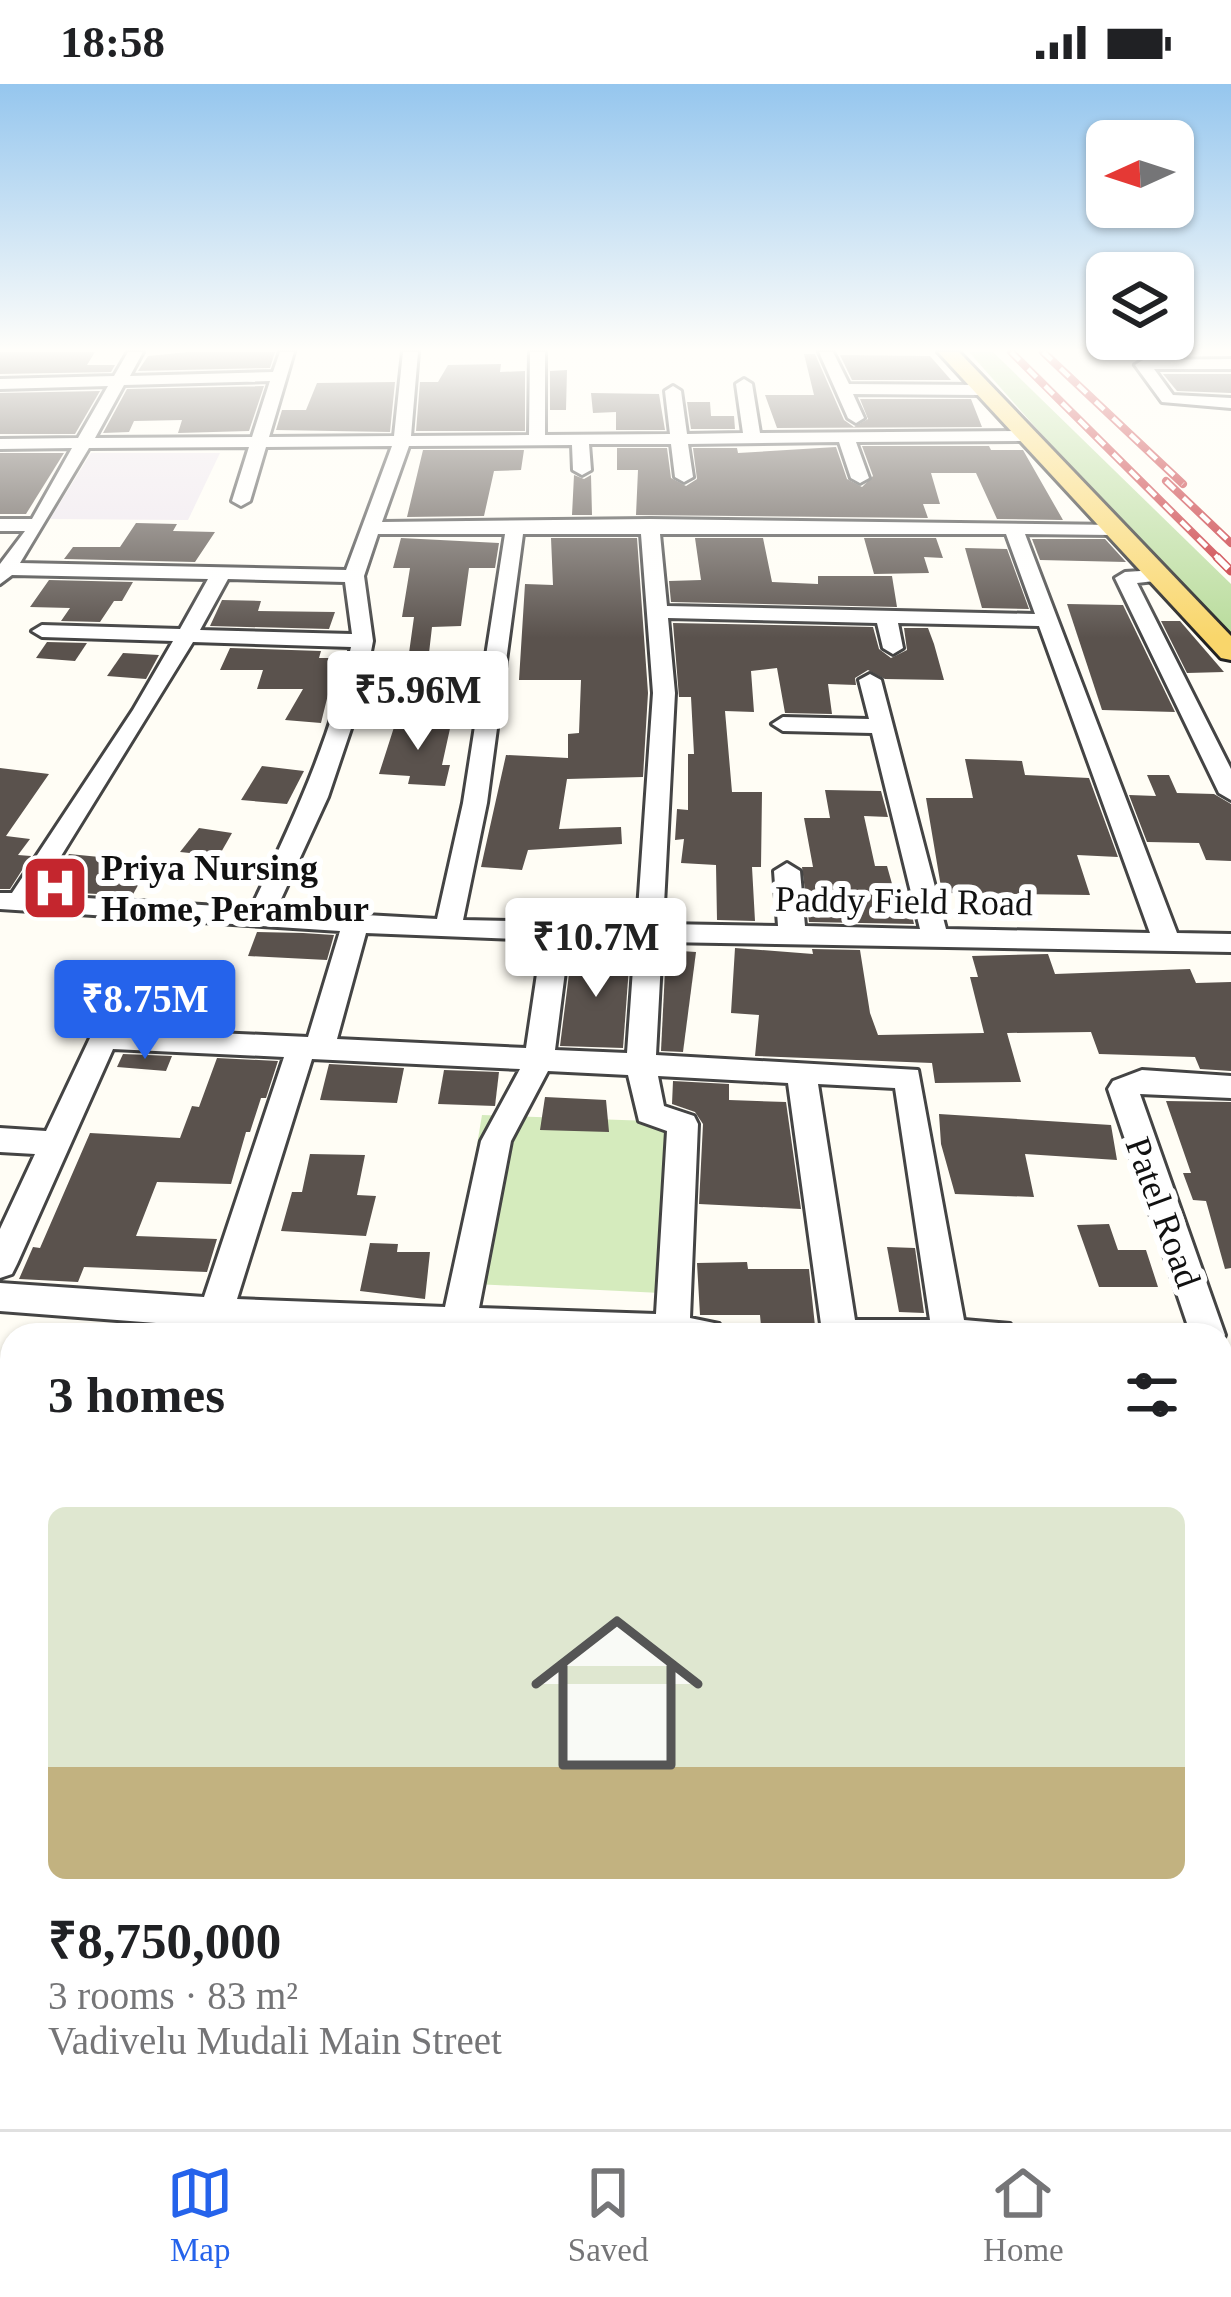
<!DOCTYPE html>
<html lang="en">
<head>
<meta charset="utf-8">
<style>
  :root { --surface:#fff; --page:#f2f2f2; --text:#202124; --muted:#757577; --line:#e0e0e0; --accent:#2563eb }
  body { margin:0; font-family:Georgia,serif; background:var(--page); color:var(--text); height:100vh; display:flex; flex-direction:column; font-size:45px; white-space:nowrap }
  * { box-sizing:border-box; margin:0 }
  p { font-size:39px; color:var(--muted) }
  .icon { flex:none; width:66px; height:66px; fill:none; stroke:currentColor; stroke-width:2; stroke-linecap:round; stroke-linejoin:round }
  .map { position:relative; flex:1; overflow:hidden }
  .panel { position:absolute; left:0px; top:1239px; width:1233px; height:807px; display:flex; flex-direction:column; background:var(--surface); border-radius:36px 36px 0 0; box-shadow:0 3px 9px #0004 }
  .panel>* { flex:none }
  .needle { width:78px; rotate:267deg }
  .controls { position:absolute; left:1086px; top:36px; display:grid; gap:24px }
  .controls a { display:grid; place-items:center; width:108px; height:108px; border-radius:18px; background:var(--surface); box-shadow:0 3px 9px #0004; font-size:60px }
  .price { position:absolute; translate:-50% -102px; padding:0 27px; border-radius:12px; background:#fff; color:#222; font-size:39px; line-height:78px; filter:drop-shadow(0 3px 6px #0008) }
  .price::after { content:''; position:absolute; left:50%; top:72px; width:36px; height:27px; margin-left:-18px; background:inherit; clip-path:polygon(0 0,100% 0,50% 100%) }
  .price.current { background:var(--accent); color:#fff }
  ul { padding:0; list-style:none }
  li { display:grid; align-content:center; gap:24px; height:636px; padding:0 48px }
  li span { display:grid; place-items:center; height:372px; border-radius:18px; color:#555 }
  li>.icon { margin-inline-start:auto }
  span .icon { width:216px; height:216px; fill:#fffc; stroke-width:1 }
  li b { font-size:51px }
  h2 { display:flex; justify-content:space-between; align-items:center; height:144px; padding:0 48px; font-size:51px }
  .status { display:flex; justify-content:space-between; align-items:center; height:84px; padding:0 60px; background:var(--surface); direction:ltr }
  .status svg { height:33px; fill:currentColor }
  .tabs { display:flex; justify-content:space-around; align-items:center; height:168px; border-top:3px solid var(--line); background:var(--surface); font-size:33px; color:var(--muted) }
  .tabs a { display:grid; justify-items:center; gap:6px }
  .tabs .current { color:var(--accent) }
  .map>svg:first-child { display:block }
</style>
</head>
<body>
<div class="status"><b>18:58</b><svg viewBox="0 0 49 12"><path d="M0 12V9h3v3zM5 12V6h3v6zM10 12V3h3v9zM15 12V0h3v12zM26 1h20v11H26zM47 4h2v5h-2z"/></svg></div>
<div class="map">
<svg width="1231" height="2045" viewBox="0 0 1231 2045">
  <rect width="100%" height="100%" fill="#fffdf5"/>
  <polygon fill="#eee6ef" points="91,369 220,369 188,436 50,435"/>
  <polygon fill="#d5ebbd" points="482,1031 679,1038 681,1210 454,1199"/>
  <polygon fill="#b9dc9c" points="969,268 993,268 1231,500 1231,552 1090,405"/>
  <g fill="#5a524d">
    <polygon points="0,268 95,268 87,281 115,281 111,288 0,290"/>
    <polygon points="189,268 275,268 270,284 138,287 148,272"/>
    <polygon points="804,270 815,270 844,336 854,343 868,335 860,315 971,315 982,343 777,344 765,311 814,311"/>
    <polygon points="840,271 930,272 951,296 852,296"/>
    <polygon points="501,280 500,288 525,287 525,347 416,347 420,298 438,298 448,281"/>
    <polygon points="567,286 566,326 550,326 550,287"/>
    <polygon points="1163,290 1231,290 1231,309 1177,307"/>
    <polygon points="395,298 390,348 276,346 282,326 306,326 317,299"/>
    <polygon points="264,302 249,347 178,349 182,336 134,337 129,348 103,349 127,305"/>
    <polygon points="100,307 75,350 0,350 0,309"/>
    <polygon points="591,309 659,310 665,346 616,346 616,328 593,329"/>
    <polygon points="687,318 710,318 711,332 734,332 735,345 691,345"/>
    <polygon points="862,362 989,362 991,366 1023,366 1063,436 997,435 976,389 931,389 940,420 923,420 928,434 636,431 638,386 617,386 617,364 667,364 671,394 686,402 697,395 693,364 737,364 738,369 836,363 847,395 862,403 873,392"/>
    <polygon points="423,366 524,366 521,386 494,387 484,432 407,433"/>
    <polygon points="0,369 64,369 26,430 0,430"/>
    <polygon points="574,391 584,395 591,391 592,431 572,431"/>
    <polygon points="136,439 177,440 173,447 215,448 195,478 64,475 73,463 120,463"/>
    <polygon points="401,454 499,459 495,484 469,484 461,542 432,543 429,569 409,569 414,533 402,533 410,484 393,484"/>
    <polygon points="551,454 637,454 648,609 643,693 567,695 559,745 621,743 622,760 528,766 522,786 481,783 506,671 568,674 568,650 579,649 581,596 519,596 525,500 553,501"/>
    <polygon points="695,454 763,454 772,498 818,500 818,492 892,492 897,523 671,518 669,497 701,496"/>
    <polygon points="864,454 936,454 943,474 924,473 929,489 874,490"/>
    <polygon points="1032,455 1105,455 1126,478 1040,476"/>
    <polygon points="965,464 1007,465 1029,525 982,524"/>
    <polygon points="49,496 133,498 122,517 114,517 100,538 61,537 70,524 30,523"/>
    <polygon points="222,516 261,517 258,527 335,528 329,545 210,542"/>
    <polygon points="1067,520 1123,521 1175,628 1102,626"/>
    <polygon points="1161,537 1180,537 1224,588 1187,589"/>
    <polygon points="673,539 873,543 879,565 891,574 907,566 904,544 928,544 934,560 944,596 885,595 868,586 855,594 856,601 828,600 832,630 785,629 777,584 751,587 754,628 725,627 732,708 762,708 761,783 752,783 755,837 717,836 716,781 681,779 684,755 675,756 677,725 688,726 688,670 694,670 691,613 679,613"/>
    <polygon points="47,558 87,559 75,577 36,574"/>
    <polygon points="230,564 321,567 319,574 337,574 321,639 285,636 303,605 257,605 263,586 220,586"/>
    <polygon points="123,569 159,571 146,595 107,592"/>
    <polygon points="396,637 451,640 442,681 450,681 445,702 408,700 410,692 379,690"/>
    <polygon points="965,675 1022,677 1025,691 1089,694 1118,773 1077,771 1090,811 942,809 926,714 973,714"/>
    <polygon points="262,682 304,687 287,720 241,716"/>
    <polygon points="0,684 49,690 6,752 30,755 18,771 31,772 10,805 0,805"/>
    <polygon points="1147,691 1169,691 1177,709 1214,710 1231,720 1231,777 1206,776 1199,759 1147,758 1129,711 1156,712"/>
    <polygon points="825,706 881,707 888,733 864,732 875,782 887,782 896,814 908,814 914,840 809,838 802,783 813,783 804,734 830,734"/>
    <polygon points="199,744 232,749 219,772 180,768"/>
    <polygon points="69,770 151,778 132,812 45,807"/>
    <polygon points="257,848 303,849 334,851 327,876 248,872"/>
    <polygon points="735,864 813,870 812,865 860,866 870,929 878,951 984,949 970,893 978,893 972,872 1048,870 1055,890 1190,885 1196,899 1231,898 1231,987 1200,985 1195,973 1099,970 1091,948 1007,949 1021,998 935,999 932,979 755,972 759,931 731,929"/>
    <polygon points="572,866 630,869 623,964 560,962"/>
    <polygon points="666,866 696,868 683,968 661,967"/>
    <polygon points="159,892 134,941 107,940 131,894"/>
    <polygon points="123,970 172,972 166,987 117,983"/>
    <polygon points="217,974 278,977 266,1014 261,1014 250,1048 246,1048 231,1100 157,1098 136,1152 217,1155 207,1188 84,1183 78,1198 19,1195 33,1163 40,1164 90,1049 180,1054 192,1022 199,1023"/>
    <polygon points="329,980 404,984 397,1019 320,1016"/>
    <polygon points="444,986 499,988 495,1022 438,1020"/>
    <polygon points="673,997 729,1000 729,1016 786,1018 801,1125 699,1120 703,1040 695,1028 672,1020"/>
    <polygon points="545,1013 606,1016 609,1048 540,1046"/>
    <polygon points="1166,1017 1231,1018 1231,1184 1225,1185 1206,1117 1193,1116 1183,1089 1191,1089"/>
    <polygon points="939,1030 1111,1041 1117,1076 1025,1070 1034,1113 955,1110 941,1060"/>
    <polygon points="310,1070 365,1071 357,1111 376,1112 366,1152 281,1147 292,1108 302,1108"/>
    <polygon points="1109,1140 1118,1166 1146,1166 1158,1203 1099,1203 1077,1141"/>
    <polygon points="370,1159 398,1160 397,1168 430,1168 425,1215 360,1207"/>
    <polygon points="887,1163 915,1164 924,1229 899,1228"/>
    <polygon points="747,1178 748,1185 809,1185 815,1242 761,1242 760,1231 700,1231 697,1179"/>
  </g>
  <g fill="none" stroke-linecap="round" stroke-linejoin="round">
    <defs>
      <g id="minor">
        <path d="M128,268H143L130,292L273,288L280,268H294L269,353L394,352L403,268H418L411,352L529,351L530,268H545V351L670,350L665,307L673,302L681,307L687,350L743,349L736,300L744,295L752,300L760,349L1024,347L1032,352L1024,357L856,358L869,394L860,399L851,394L839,358L688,360L693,393L684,398L675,393L671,360H589L591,386L582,391L573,386L572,361L409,362L382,438L650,435L1118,441L1120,445L1111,451L1025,450L1177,849L1231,850V868L662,858L656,971L918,986L964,1236L1010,1240L1015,1251H814L821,1240L788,999L658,992L664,1022L694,1032L698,1040L690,1234L719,1240L724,1251H411L228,1244L226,1251H192L195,1242L0,1227V1199L204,1213L284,973L113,965L17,1180L12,1190L0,1194V1145L35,1070L0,1068V1044L46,1047L90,954L104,944L308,953L340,847L0,825V809H12L133,626L173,557L42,553L32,547L42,541L180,545L208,495L12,491L0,500V480L25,447H0V435H32L72,364L0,365V355L78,354L108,302L0,305V295L114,292ZM270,297L252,353L95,354L124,301ZM392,362L346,486L20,479L89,364L249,363L232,417L241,422L250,417L266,363ZM378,450H505L463,719L437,835L276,826L328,713L363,609L373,557L364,492ZM523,450H641L653,609L637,840L463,836L487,719ZM660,450H1006L1035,530L667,522ZM228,495L345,498L352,550L200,546ZM668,534L877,539L883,564L893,570L903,564L898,539L1039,542L1150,849L946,845L881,596L870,590L859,596L869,635L783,633L772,640L783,647L872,649L920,845L805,842L800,787L787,779L774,787L778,842L663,840L675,609ZM193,558L351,563C331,655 292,739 251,824L37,811ZM366,849L542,856L526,964L337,955ZM569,856L635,857L627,969L555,966ZM312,975L520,985L481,1057L445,1223L237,1215ZM548,987L628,991L639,1037L667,1047L656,1230L479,1224L511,1057ZM818,1000L895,1004L930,1236H855Z"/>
        <polygon points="819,268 833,268 849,300 979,301 987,306 979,311 853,310 864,334 856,339 848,334"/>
        <polygon points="1231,275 1231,285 1154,285 1173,311 1231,314 1231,324 1162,318 1135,281 1143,276"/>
        <polygon points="1156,486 1163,488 1163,496 1137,499 1231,685 1231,716 1219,709 1115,494 1125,488"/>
        <polygon points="1142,986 1231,992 1231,1014 1140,1010 1225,1251 1221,1260 1221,1251 1191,1251 1108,1005 1113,997"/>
        <polygon points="1221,1275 1231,1279 1231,1337 1221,1333"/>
        <polygon points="0,1426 12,1427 12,1465 0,1464"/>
        <rect x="0" y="1755" width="12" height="44"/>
        <polygon points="12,1871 12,1953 0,1958 0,1876"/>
        <polygon points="290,2034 340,2034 338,2045 288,2045"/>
        <polygon points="729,2034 779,2034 780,2045 730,2045"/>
      </g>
      <polygon id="major" points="938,268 959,268 1231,552 1231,576 1221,574"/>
    </defs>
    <use href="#minor" stroke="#444" stroke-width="6"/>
    <use href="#major" stroke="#222" stroke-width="6"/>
    <use href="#minor" fill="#fff" fill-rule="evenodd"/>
    <use href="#major" fill="#f9d66b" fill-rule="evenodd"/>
    <defs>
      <g id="rail-far1">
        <polyline points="1011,268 1220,476"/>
        <polyline points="1043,268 1183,400"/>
        <polyline points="1166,397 1231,459"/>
      </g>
      <polyline id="rail" points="1217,473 1231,487"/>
    </defs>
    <use href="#rail-far1" stroke="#c4262e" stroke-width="8"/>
    <use href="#rail" stroke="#c4262e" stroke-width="9"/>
    <use href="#rail-far1" stroke="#fff" stroke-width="4.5" stroke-dasharray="12" stroke-linecap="butt"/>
    <use href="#rail" stroke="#fff" stroke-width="6" stroke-dasharray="16" stroke-linecap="butt"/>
  </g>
  <linearGradient id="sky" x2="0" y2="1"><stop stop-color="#95c6ee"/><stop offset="0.48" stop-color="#fffefa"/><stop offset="1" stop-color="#fffefa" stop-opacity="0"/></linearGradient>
  <rect width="1231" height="554" fill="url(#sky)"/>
  <defs>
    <symbol id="hospital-square" viewBox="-11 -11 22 22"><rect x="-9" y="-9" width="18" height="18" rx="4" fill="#c4262e" stroke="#fff"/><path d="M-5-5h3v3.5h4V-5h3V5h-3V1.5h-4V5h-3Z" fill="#fff"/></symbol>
  </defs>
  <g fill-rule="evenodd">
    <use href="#hospital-square" x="17" y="766" width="76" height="76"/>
  </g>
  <g text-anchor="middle" stroke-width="12" stroke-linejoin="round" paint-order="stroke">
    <g font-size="36" font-weight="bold" fill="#111" stroke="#fff" text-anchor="start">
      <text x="101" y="796">Priya Nursing<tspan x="101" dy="41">Home, Perambur</tspan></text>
    </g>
    <g font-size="36" fill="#111" stroke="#fff">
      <text transform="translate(904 816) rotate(1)" y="13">Paddy Field Road</text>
      <text transform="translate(1164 1128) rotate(70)" y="13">Patel Road</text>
    </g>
  </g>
</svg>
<div class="controls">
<a><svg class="needle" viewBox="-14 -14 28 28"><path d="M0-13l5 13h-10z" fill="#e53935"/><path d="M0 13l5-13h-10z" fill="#757577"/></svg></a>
<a><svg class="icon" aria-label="layers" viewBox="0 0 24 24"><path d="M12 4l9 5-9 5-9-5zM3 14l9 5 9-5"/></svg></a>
</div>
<b class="price" style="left:418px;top:669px">₹5.96M</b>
<b class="price" style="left:596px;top:916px">₹10.7M</b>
<b class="price current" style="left:145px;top:978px">₹8.75M</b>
<section class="panel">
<h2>3 homes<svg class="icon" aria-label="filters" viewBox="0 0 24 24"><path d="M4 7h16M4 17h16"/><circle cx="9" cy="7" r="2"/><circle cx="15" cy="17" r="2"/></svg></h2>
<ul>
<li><span style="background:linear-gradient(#dfe7d0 70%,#c2b280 0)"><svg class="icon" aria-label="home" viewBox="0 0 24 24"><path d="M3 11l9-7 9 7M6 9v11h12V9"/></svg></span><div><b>₹8,750,000</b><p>3 rooms · 83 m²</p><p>Vadivelu Mudali Main Street</p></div></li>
</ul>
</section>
</div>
<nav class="tabs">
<a class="current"><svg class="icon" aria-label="map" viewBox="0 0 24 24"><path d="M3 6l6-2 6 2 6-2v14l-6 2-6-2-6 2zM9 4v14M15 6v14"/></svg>Map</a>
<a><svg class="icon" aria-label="saved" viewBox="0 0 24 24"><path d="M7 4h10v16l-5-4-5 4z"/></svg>Saved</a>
<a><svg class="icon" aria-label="home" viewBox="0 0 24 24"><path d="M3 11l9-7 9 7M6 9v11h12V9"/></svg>Home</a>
</nav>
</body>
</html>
